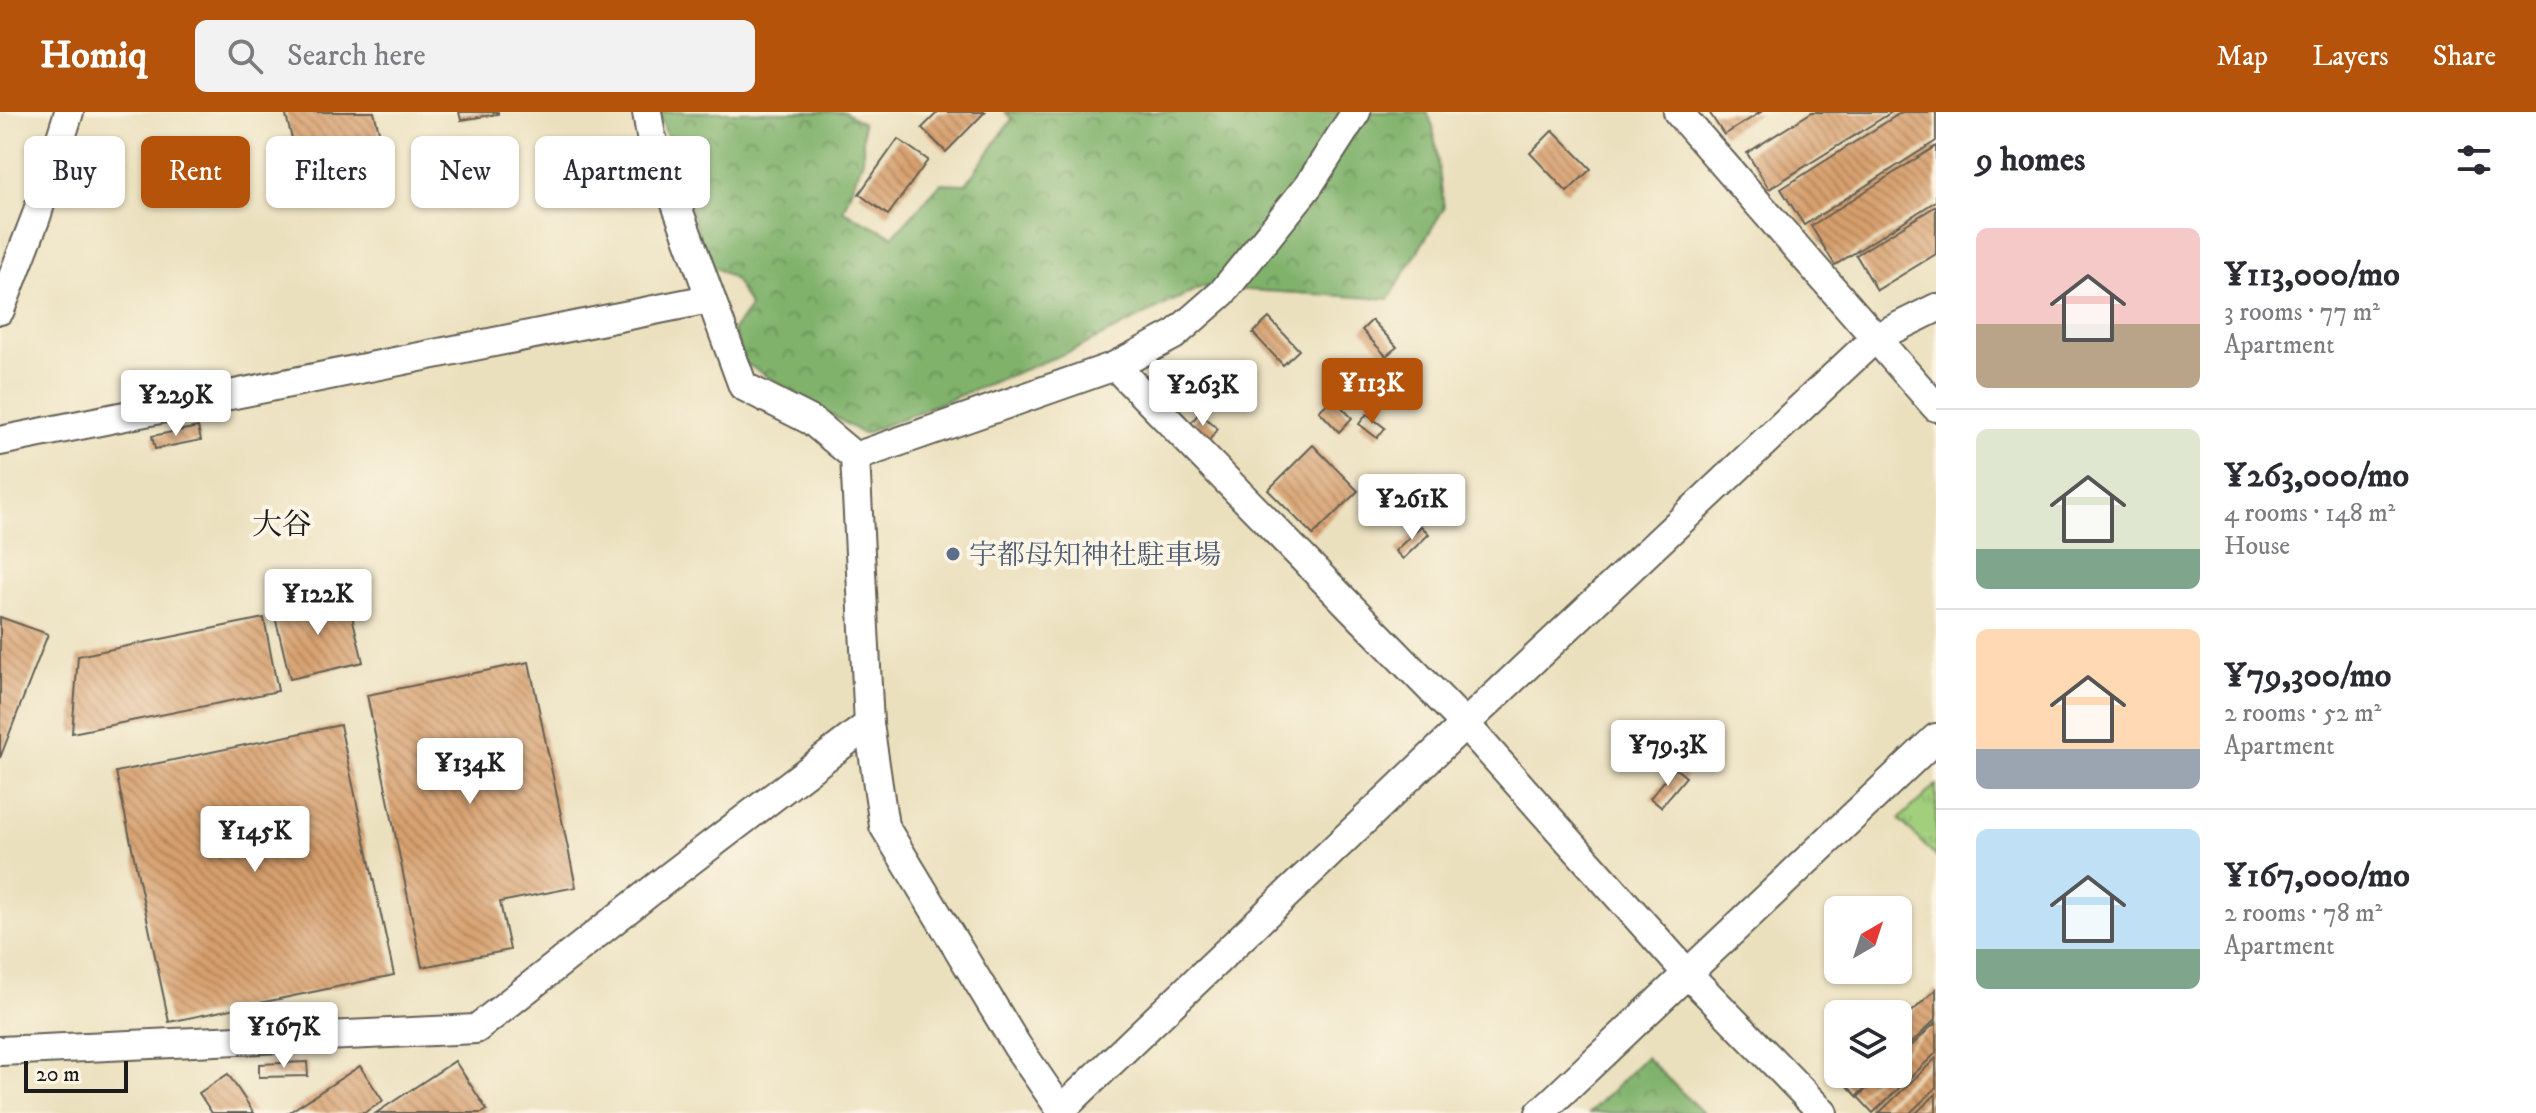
<!DOCTYPE html>
<html lang="en">
<head>
<meta charset="utf-8">
<style>
  :root { --surface:#fff; --page:#f2f2f3; --text:#2b2b33; --muted:#7c7c81; --line:#e1e1e2; --accent:#b45309 }
  body { margin:0; font-family:"IM FELL DW Pica","Noto Serif JP",serif; background:var(--page); color:var(--text); height:100vh; display:flex; flex-direction:column; font-size:30px; white-space:nowrap }
  * { box-sizing:border-box; margin:0 }
  p { font-size:26px; color:var(--muted) }
  .icon { flex:none; width:44px; height:44px; fill:none; stroke:currentColor; stroke-width:2; stroke-linecap:round; stroke-linejoin:round }
  .map { position:relative; flex:1; overflow:hidden }
  .details { display:flex; flex-direction:column; background:var(--surface); width:600px }
  .details>* { flex:none }
  .guide { position:absolute; left:24px; top:24px; width:760px; height:72px; display:flex; gap:16px }
  .needle { width:52px; rotate:39deg }
  .buttons { position:absolute; left:1824px; top:784px; display:grid; gap:16px }
  .buttons a { display:grid; place-items:center; width:88px; height:88px; border-radius:12px; background:var(--surface); box-shadow:0 2px 6px #0004; font-size:40px }
  .scale { position:absolute; left:24px; bottom:20px; width:104px; box-sizing:border-box; padding-left:8px; border:4px solid #1c1c1c; border-top:0; font-size:22px; line-height:28px; white-space:nowrap; color:#1c1c1c; -webkit-text-stroke:6px #fcf5e5; paint-order:stroke }
  .price { position:absolute; translate:-50% -68px; padding:0 18px; border-radius:8px; background:#fff; color:#222; font-size:26px; line-height:52px; filter:drop-shadow(0 2px 4px #0008) }
  .price::after { content:''; position:absolute; left:50%; top:48px; width:24px; height:18px; margin-left:-12px; background:inherit; clip-path:polygon(0 0,100% 0,50% 100%) }
  .price.selected { background:var(--accent); color:#fff }
  ul { padding:0; list-style:none }
  li { display:flex; align-items:center; gap:24px; height:200px; padding:0 40px }
  li+li { border-top:2px solid var(--line) }
  li span { display:grid; place-items:center; flex:none; width:224px; height:160px; border-radius:12px; color:#555 }
  li>.icon { margin-inline-start:auto }
  span .icon { width:96px; height:96px; fill:#fffc; stroke-width:1 }
  li b { font-size:34px }
  h2 { display:flex; justify-content:space-between; align-items:center; height:96px; padding:0 40px; font-size:34px }
  .tag { padding:0 28px; border-radius:12px; background:var(--surface); box-shadow:0 2px 6px #0004; font-size:28px; line-height:72px }
  .tag.selected { background:var(--accent); color:#fff }
  header { display:flex; align-items:center; gap:48px; box-sizing:border-box; height:112px; padding:0 40px; background:var(--accent); color:#fff }
  header strong { font-size:38px }
  nav { display:flex; gap:44px; margin-inline-start:auto; font-size:28px }
  .search { width:560px; height:72px; background:var(--page); display:flex; align-items:center; gap:20px; box-sizing:border-box; padding:0 28px; border-radius:12px; color:var(--muted); font-size:30px }
  main { display:flex; flex:1; min-height:0 }
  .map>svg:first-child { display:block }
</style>
</head>
<body>
<header>
<strong>Homiq</strong>
<div class="search"><svg class="icon" aria-label="search" viewBox="0 0 24 24"><circle cx="10" cy="10" r="6"/><path d="M15 15l6 6"/></svg>Search here</div>
<nav><a>Map</a><a>Layers</a><a>Share</a></nav>
</header>
<main>
<div class="map">
<svg width="1936" height="1001" viewBox="0 0 1936 1001">
  <defs>
    <pattern id="forest-crowns" width="20" height="18" patternUnits="userSpaceOnUse" patternTransform="scale(2)"><rect width="20" height="18" fill="#80b26c"/><path d="M2 6a3 3 0 1 1 6 0M12 15a3 3 0 1 1 6 0" fill="none" stroke="#689058"/></pattern>
    <pattern id="park-tufts" width="24" height="20" patternUnits="userSpaceOnUse" patternTransform="scale(2)"><rect width="24" height="20" fill="#a1cf7c"/><path d="M3 7l-1-3M5 7V3M7 7l1-3M15 17l-1-3M17 17v-4M19 17l1-3" fill="none" stroke="#8ab16b"/></pattern>
    <pattern id="building-back-hatch" width="6" height="6" patternUnits="userSpaceOnUse" patternTransform="scale(2)"><rect width="6" height="6" fill="#d79f6d"/><path d="M-1 5l2 2M0 0l6 6M5-1l2 2" fill="none" stroke="#ae8159"/></pattern>
  </defs>
  <rect width="100%" height="100%" fill="#fcf5e5"/>
  <filter id="ink" filterUnits="userSpaceOnUse"><feTurbulence type="fractalNoise" baseFrequency=".0125" numOctaves="2"/><feDisplacementMap in="SourceGraphic" scale="16" xChannelSelector="R" yChannelSelector="G"/><feConvolveMatrix kernelMatrix="1 2 1 2 8 2 1 2 1" color-interpolation-filters="sRGB"/></filter>
  <filter id="wash" filterUnits="userSpaceOnUse"><feTurbulence type="fractalNoise" baseFrequency=".006" numOctaves="4" result="noise"/><feDisplacementMap in="SourceGraphic" scale="32" xChannelSelector="R" yChannelSelector="G"/><feGaussianBlur stdDeviation="1.8" result="paint"/><feColorMatrix in="noise" values="0 0 0 0 0 0 0 0 0 0 0 0 0 0 0 0 0 1.4 0 .05"/><feComposite in="paint" operator="in"/></filter>
  <g filter="url(#wash)">
    <rect width="100%" height="100%" fill="#ebe0be"/>
    <g fill="url(#forest-crowns)" stroke="#4e6744" stroke-width="2">
      <polygon points="659,0 844,0 863,11 863,47 843,99 893,124 941,71 966,72 1012,7 1005,0 1427,0 1433,14 1444,96 1389,187 1201,175 1076,237 863,322 745,251 733,218 750,195 735,168 708,151"/>
      <polygon points="1646,945 1703,1001 1589,1001"/>
    </g>
    <polygon fill="url(#park-tufts)" stroke="#5e764c" stroke-width="2" points="1936,673 1936,745 1899,707"/>
    <g id="blocks">
      <g fill="url(#building-back-hatch)">
        <polygon points="285,0 374,0 383,35 300,57"/>
        <polygon points="459,0 498,0 498,2 461,8"/>
        <polygon points="938,0 985,0 946,40 922,16"/>
        <polygon points="1709,0 1761,0 1724,23"/>
        <polygon points="1812,0 1892,0 1769,77 1747,41"/>
        <polygon points="1902,0 1936,0 1936,29 1804,113 1781,77"/>
        <polygon points="1553,18 1591,57 1567,80 1530,41"/>
        <polygon points="898,27 928,48 888,103 859,82"/>
        <polygon points="1936,34 1936,89 1835,153 1811,114"/>
        <polygon points="1936,94 1936,142 1877,178 1856,143"/>
        <polygon points="1269,206 1299,238 1283,253 1253,221"/>
        <polygon points="1372,208 1397,235 1386,244 1362,218"/>
        <polygon points="1333,286 1352,306 1339,320 1319,299"/>
        <polygon points="1199,301 1218,317 1207,331 1188,315"/>
        <polygon points="1367,302 1385,316 1377,326 1359,312"/>
        <polygon points="198,315 201,328 155,337 152,324"/>
        <polygon points="1313,333 1358,379 1313,423 1268,378"/>
        <polygon points="1421,414 1429,422 1403,447 1395,439"/>
        <polygon points="347,483 363,550 290,567 274,500"/>
        <polygon points="0,505 48,522 0,646"/>
        <polygon points="264,506 278,579 72,621 78,544"/>
        <polygon points="529,550 576,775 500,790 510,838 422,855 367,583"/>
        <polygon points="340,613 394,863 169,910 116,660"/>
        <polygon points="1675,656 1686,665 1661,695 1650,686"/>
        <polygon points="1936,877 1936,907 1898,944 1898,913"/>
        <polygon points="1936,910 1936,941 1873,1001 1858,985 1882,962 1898,962 1898,947"/>
        <polygon points="1936,946 1936,976 1910,1001 1879,1001"/>
        <polygon points="455,949 487,998 482,1001 376,1001"/>
        <polygon points="307,950 308,964 259,965 259,952"/>
        <polygon points="360,954 383,989 364,1001 288,1001"/>
        <polygon points="228,962 254,1001 212,1001 199,981"/>
        <polygon points="1847,962 1879,962 1857,984 1841,967"/>
        <polygon points="1936,982 1936,1001 1916,1001"/>
      </g>
    </g>
  </g>
  <g filter="url(#ink)">
    <use href="#blocks" fill-opacity="0" stroke="#646155" stroke-width="2"/>
    <g fill="none" stroke-linecap="round" stroke-linejoin="round">
      <defs>
        <g id="minor">
          <polyline points="647,0 651,24 743,274 812,309 855,345 869,612 884,714 1017,934 1063,1001"/>
          <polyline points="1678,0 1936,295"/>
          <polyline points="0,198 36,105 69,0"/>
          <polyline points="1115,254 1465,612 1686,860 1823,1001"/>
          <polyline points="0,329 709,187"/>
          <polyline points="855,345 1115,254 1174,223 1222,181 1309,73 1356,0"/>
          <polyline points="0,939 476,917 665,768 869,612"/>
          <polyline points="1061,998 1465,612 1875,226 1936,196"/>
          <polyline points="1540,1001 1936,626"/>
        </g>
      </defs>
      <use href="#minor" stroke="#646155" stroke-width="32"/>
      <use href="#minor" stroke="#fff" stroke-width="28"/>
    </g>
  </g>
  <circle fill="#5c6f8a" stroke="#fcf5e5" stroke-width="3" cx="953" cy="442" r="8"/>
  <g text-anchor="middle" stroke-width="8" stroke-linejoin="round" paint-order="stroke">
    <g font-size="28" fill="#4e5e75" stroke="#fcf5e5" text-anchor="start">
      <text x="969" y="452">宇都母知神社駐車場</text>
    </g>
    <g font-size="30" fill="#1c1c1c" stroke="#fcf5e5">
      <text x="282" y="422">大谷</text>
    </g>
  </g>
</svg>
<div class="buttons">
<a><svg class="needle" viewBox="-14 -14 28 28"><path d="M0-13l5 13h-10z" fill="#e53935"/><path d="M0 13l5-13h-10z" fill="#7c7c81"/></svg></a>
<a><svg class="icon" aria-label="layers" viewBox="0 0 24 24"><path d="M12 4l9 5-9 5-9-5zM3 14l9 5 9-5"/></svg></a>
</div>
<div class="scale">20 m</div>
<b class="price selected" style="left:1372px;top:314px">¥113K</b>
<b class="price" style="left:1203px;top:316px">¥263K</b>
<b class="price" style="left:176px;top:326px">¥229K</b>
<b class="price" style="left:1412px;top:430px">¥261K</b>
<b class="price" style="left:318px;top:525px">¥122K</b>
<b class="price" style="left:1668px;top:676px">¥79.3K</b>
<b class="price" style="left:470px;top:694px">¥134K</b>
<b class="price" style="left:255px;top:762px">¥145K</b>
<b class="price" style="left:284px;top:958px">¥167K</b>
<div class="guide">
<a class="tag">Buy</a>
<a class="tag selected">Rent</a>
<a class="tag">Filters</a>
<a class="tag">New</a>
<a class="tag">Apartment</a>
</div>
</div>
<section class="details">
<h2>9 homes<svg class="icon" aria-label="filters" viewBox="0 0 24 24"><path d="M4 7h16M4 17h16"/><circle cx="9" cy="7" r="2"/><circle cx="15" cy="17" r="2"/></svg></h2>
<ul>
<li><span style="background:linear-gradient(#f6c9c9 60%,#b9a48a 0)"><svg class="icon" aria-label="home" viewBox="0 0 24 24"><path d="M3 11l9-7 9 7M6 9v11h12V9"/></svg></span><div><b>¥113,000/mo</b><p>3 rooms · 77 m²</p><p>Apartment</p></div></li>
<li><span style="background:linear-gradient(#dfe7d0 75%,#7fa58c 0)"><svg class="icon" aria-label="home" viewBox="0 0 24 24"><path d="M3 11l9-7 9 7M6 9v11h12V9"/></svg></span><div><b>¥263,000/mo</b><p>4 rooms · 148 m²</p><p>House</p></div></li>
<li><span style="background:linear-gradient(#ffd9b3 75%,#9aa5b1 0)"><svg class="icon" aria-label="home" viewBox="0 0 24 24"><path d="M3 11l9-7 9 7M6 9v11h12V9"/></svg></span><div><b>¥79,300/mo</b><p>2 rooms · 52 m²</p><p>Apartment</p></div></li>
<li><span style="background:linear-gradient(#bfe0f5 75%,#7fa58c 0)"><svg class="icon" aria-label="home" viewBox="0 0 24 24"><path d="M3 11l9-7 9 7M6 9v11h12V9"/></svg></span><div><b>¥167,000/mo</b><p>2 rooms · 78 m²</p><p>Apartment</p></div></li>
</ul>
</section>
</main>
</body>
</html>
